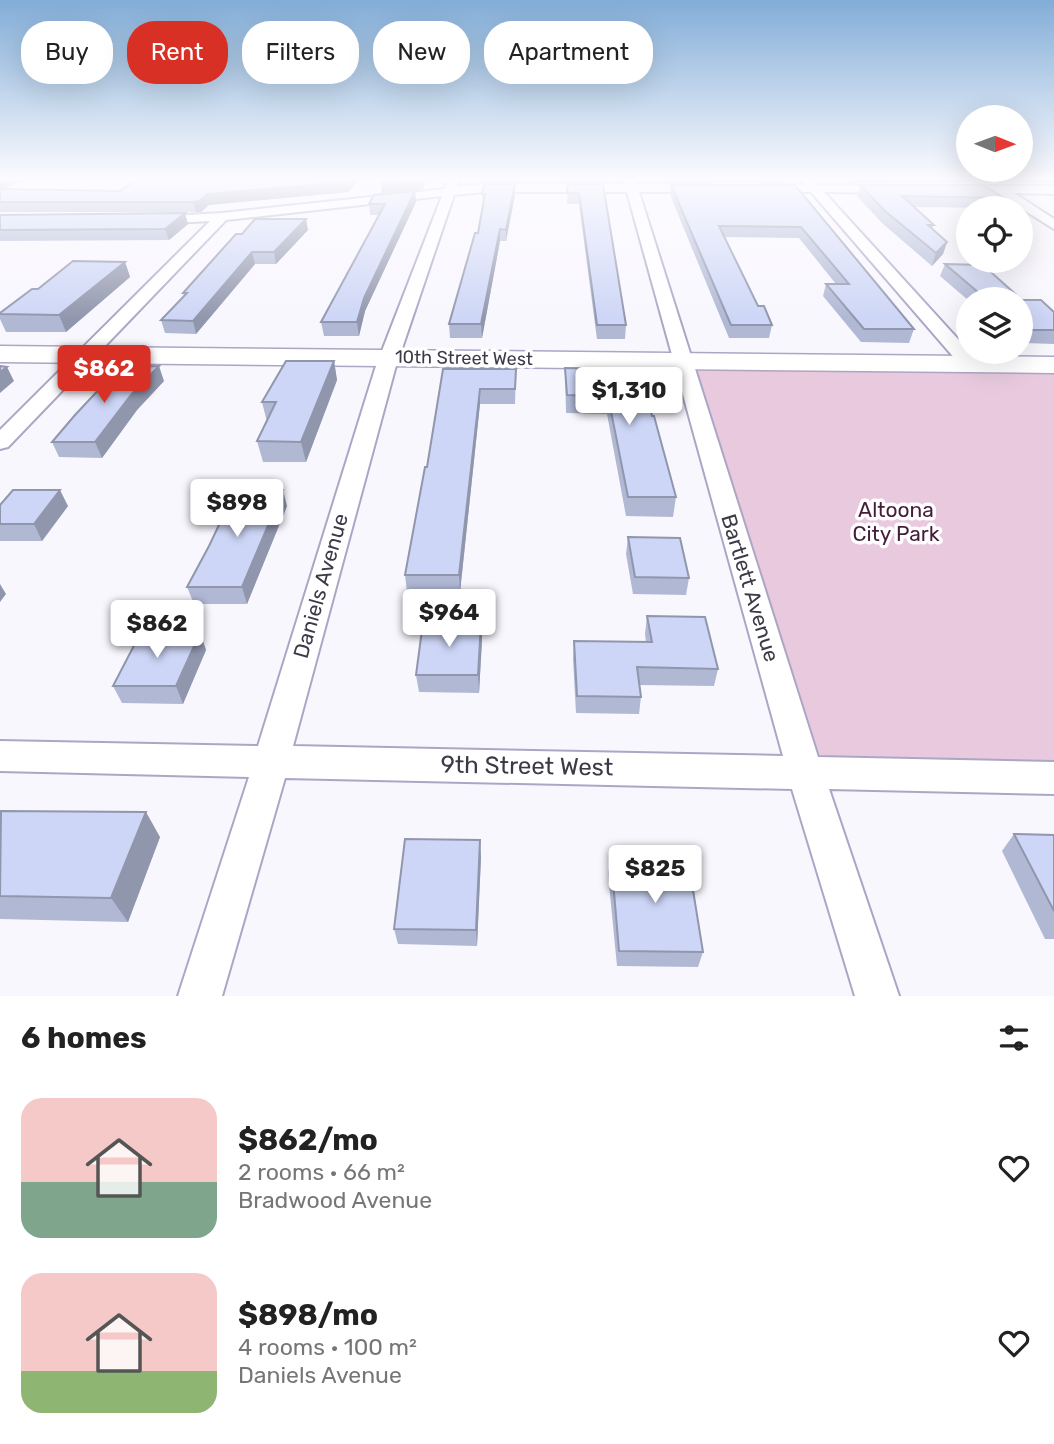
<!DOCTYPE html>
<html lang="en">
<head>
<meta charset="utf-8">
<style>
  :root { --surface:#fff; --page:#f2f2f2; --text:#222; --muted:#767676; --accent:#d93025 }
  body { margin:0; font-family:Rubik,sans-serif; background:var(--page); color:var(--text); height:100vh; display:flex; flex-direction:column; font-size:26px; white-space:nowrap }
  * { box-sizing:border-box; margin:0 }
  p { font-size:23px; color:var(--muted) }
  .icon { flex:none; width:38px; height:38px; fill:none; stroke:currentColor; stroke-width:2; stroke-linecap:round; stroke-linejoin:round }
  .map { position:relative; height:996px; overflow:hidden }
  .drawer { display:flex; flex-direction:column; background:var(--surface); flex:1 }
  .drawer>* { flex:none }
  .banner { position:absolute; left:21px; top:21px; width:700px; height:63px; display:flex; gap:14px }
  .needle { width:46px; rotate:91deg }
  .tools { position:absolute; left:956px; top:105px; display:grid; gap:14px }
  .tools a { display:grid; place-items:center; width:77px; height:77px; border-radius:50%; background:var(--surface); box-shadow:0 7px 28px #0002; font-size:35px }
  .price { position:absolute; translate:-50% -60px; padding:0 16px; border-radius:7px; background:#fff; color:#222; font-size:23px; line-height:46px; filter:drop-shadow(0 2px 4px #0008) }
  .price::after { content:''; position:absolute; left:50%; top:42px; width:21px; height:16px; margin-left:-10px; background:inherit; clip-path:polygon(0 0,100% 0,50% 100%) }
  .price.selected { background:var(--accent); color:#fff }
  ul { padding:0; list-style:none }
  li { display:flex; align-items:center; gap:21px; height:175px; padding:0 21px }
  li span { display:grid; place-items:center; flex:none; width:196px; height:140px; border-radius:21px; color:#555 }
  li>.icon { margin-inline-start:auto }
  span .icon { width:84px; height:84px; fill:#fffc; stroke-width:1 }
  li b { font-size:30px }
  h2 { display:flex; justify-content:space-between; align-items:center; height:84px; padding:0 21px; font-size:30px }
  .tag { padding:0 24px; border-radius:28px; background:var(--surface); box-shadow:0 7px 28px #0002; font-size:24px; line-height:63px }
  .tag.selected { background:var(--accent); color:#fff }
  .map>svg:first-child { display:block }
</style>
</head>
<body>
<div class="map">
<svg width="1054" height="996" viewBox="0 0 1054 996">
  <rect width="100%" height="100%" fill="#f9f7fe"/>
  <polygon fill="#e8c9de" points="682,361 1054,365 1054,778 805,771"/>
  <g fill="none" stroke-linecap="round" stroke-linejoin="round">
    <defs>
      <g id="street">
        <path d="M448,179H460L457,187L483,184H625L623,179H635L636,184L709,185L711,188L705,192H639L818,757L1054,762V794L829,789L899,996H855L792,789L285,778L222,996H178L249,777L0,771V741L258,746L375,369L442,196L226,220L8,447L0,449V430L210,221L155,224L150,223V217L222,213L445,189ZM483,192H627L783,756L293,746L395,369L454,195Z"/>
        <polygon points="803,179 813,179 818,185 894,186 896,189 890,193 824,192 977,360 980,364 977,368 963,368 811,192 765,192 759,188 765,184 805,185"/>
        <polygon points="954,186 1054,186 1054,194 1014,193 1054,219 1054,229 997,193 958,193 954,192"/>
      </g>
      <polygon id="secondary" points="0,346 1054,357 1054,373 0,362"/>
    </defs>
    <use href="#street" stroke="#aca6c5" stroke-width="4"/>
    <use href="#secondary" stroke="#aca6c5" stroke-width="3"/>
    <use href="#street" fill="#fff" fill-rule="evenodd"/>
    <use href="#secondary" fill="#fff" fill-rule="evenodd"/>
  </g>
  <g fill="#b0b8d4">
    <polygon points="0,179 25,179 4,189 120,191 137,179 360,179 348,192 209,205 201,212 0,212"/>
    <polygon points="489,179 517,179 517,182 489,181"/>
    <rect x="568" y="179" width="33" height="3"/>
    <polygon points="663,179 784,179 784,183 665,183"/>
    <polygon points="842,179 1054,179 1054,183 962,181 961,183 846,183"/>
    <polygon points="568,184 603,184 626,325 625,339 597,339 579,204 567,204"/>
    <polygon points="671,185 795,185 914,329 909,343 861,342 823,296 826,284 836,284 799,238 724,237 758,306 772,325 769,338 729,338 670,195"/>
    <polygon points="860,185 1004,198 1000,208 914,207 934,225 932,229 947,242 943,254 932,266 882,223 857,196"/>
    <polygon points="415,191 416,202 365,311 359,336 324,336 321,322 379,215 370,215 369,204"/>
    <polygon points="482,194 515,195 506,241 500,241 482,338 450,338 449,324 478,233 483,205"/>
    <polygon points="0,215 188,224 169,240 0,241"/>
    <polygon points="308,230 276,264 255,264 196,334 165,333 161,320 184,296 183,293 242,234"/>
    <polygon points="125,262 130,277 66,332 6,332 0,319 0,313 38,289"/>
    <polygon points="945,264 983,265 1022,300 1041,300 1054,312 1054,344 1024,343 1020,340 1020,299 968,299 968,300 940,276"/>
    <polygon points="334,361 337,380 306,462 263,462 257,441 267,422 262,402"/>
    <polygon points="565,368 652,416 676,497 673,517 626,516 607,414 566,413"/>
    <polygon points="443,369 516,369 515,404 480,404 460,592 407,592 405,575 427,467"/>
    <polygon points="164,381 137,410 102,458 59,457 52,442"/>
    <polygon points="0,505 68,506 42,541 0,541"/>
    <polygon points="287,506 247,604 194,604 187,587"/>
    <polygon points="628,537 689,578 686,595 633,594 626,554"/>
    <polygon points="647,616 718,669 714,686 639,685 641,697 639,714 576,713 573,659 574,641 646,642 645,634"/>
    <polygon points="481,623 482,640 479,693 419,692 416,675"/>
    <polygon points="200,633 206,650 183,704 122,703 113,686"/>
    <polygon points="0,813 160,837 128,922 0,919"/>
    <polygon points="1014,834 1054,835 1054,939 1045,939 1002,851"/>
    <polygon points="481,857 477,946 398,944 394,929"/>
    <polygon points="611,857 703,952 698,967 617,966 608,874"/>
  </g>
  <g fill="#9096ac">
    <polygon points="0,179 25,179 0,191"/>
    <polygon points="349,179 360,179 348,192 209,205 201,212 196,212 193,202 207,194"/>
    <polygon points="413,179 425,179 425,183 423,189 382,193 381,183"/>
    <polygon points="515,184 515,195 506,241 506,230"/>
    <polygon points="415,191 416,202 365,311 359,336 357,322 364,298"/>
    <polygon points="185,213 188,224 169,240 165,229"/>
    <polygon points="306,219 308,230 276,264 274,252"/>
    <polygon points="500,229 500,241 482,338 481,324"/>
    <polygon points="947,242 943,254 932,266 936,253"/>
    <polygon points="252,252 255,264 196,334 193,321"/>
    <polygon points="125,262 130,277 66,332 59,315"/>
    <polygon points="334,361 337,380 306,462 301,442"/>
    <polygon points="159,366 164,381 137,410 102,458 95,442 131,395"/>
    <polygon points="7,367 14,381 0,393 0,372"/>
    <polygon points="480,389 480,404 460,592 459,575"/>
    <polygon points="60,490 68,506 42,541 34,524"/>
    <polygon points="283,490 287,506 247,604 242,587"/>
    <polygon points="0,584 6,594 0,602"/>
    <polygon points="481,623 482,640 479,693 478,675"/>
    <polygon points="200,633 206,650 183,704 176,686"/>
    <polygon points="146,812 160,837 128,922 111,898"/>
    <polygon points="480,840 481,857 477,946 476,930"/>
  </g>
  <g fill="#cdd6f6" stroke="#9096ac" stroke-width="2">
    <polygon points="137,179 349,179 346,182 207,194 199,201 193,202 0,202 0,189 120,191"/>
    <polygon points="383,179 413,179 381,183"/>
    <polygon points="484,184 515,184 506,230 500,229 481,324 449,324 475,233 478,233 485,194 482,194"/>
    <polygon points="568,184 603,184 626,325 597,325 579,193 567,193"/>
    <polygon points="671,185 795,185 914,329 864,329 826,284 849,284 801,227 719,226 758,306 764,306 772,325 731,325"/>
    <polygon points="860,185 983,185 1004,198 902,196 934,225 928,225 947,242 936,253 885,211"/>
    <polygon points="415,191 364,298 357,322 321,322 385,204 369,204 374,195"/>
    <polygon points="185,213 165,229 0,230 0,215"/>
    <polygon points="255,219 306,219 274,252 252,252 193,321 161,320 187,293 183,293 236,234 242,234"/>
    <polygon points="73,261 125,262 59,315 0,314 0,313 32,289 38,289"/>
    <polygon points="945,264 983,265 1022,300 1041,300 1054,312 1054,330 1030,330 1020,322 1020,299 986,299"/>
    <polygon points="286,361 334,361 301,442 257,441 276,402 262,402"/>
    <polygon points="0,366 7,367 0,372"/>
    <polygon points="159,366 131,395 95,442 52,442 75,415 120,367"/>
    <polygon points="565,368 642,369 652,416 654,416 676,497 628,497 608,396 567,395"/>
    <polygon points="443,369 516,369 515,389 480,389 459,575 405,575 425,467 427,467"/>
    <polygon points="236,489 283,490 242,587 187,587 209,546"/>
    <polygon points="13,490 60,490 34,524 0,524 0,505"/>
    <polygon points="628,537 680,538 689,578 635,577"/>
    <polygon points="647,616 705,617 718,669 637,667 641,697 577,696 574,641 652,642"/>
    <polygon points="423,622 481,623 478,675 416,675"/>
    <polygon points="141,632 200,633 176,686 113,686"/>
    <polygon points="1,811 146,812 111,898 0,896"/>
    <polygon points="1014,834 1054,835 1054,911"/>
    <polygon points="405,839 480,840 476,930 394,929"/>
    <polygon points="611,857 688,859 703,952 619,951"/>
  </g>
  <linearGradient id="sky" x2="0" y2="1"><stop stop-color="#82add7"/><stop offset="0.56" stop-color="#fcfbff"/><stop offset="1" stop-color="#fcfbff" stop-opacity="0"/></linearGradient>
  <rect width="1054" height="319" fill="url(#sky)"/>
  <g text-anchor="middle" stroke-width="7" stroke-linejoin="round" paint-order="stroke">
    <g font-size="18" fill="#3d3a47" stroke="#fff">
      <text transform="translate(464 358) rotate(1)" y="6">10th Street West</text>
    </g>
    <g font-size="21" fill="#461c3b" stroke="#fff">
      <text x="896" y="517">Altoona<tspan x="896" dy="24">City Park</tspan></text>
    </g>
    <g font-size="21" fill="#3d3a47" stroke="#fff">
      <text transform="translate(321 586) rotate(-74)" y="7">Daniels Avenue</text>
      <text transform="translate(750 588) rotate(73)" y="7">Bartlett Avenue</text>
    </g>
    <g font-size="24" fill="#3d3a47" stroke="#fff">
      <text transform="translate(527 766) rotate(1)" y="8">9th Street West</text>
    </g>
  </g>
</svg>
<div class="tools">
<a><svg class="needle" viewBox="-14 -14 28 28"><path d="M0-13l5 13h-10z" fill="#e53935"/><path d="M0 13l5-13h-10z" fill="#767676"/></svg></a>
<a><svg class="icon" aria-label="locate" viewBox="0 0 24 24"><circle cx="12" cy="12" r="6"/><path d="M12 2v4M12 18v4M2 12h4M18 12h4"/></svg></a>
<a><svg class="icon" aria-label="layers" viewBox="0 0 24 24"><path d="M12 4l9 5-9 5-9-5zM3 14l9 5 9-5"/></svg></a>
</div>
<b class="price selected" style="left:104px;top:405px">$862</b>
<b class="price" style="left:629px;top:427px">$1,310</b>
<b class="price" style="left:237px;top:539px">$898</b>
<b class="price" style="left:449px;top:649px">$964</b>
<b class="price" style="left:157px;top:660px">$862</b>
<b class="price" style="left:655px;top:905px">$825</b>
<div class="banner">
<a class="tag">Buy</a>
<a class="tag selected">Rent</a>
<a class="tag">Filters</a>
<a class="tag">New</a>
<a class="tag">Apartment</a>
</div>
</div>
<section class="drawer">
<h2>6 homes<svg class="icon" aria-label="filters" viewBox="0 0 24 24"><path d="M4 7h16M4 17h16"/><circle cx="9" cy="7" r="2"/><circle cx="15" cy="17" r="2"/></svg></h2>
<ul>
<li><span style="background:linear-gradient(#f6c9c9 60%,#7fa58c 0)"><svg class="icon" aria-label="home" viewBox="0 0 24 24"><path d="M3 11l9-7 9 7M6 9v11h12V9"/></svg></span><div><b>$862/mo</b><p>2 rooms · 66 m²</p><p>Bradwood Avenue</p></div><svg class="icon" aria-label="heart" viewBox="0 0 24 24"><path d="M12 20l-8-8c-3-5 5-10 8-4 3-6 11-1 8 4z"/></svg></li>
<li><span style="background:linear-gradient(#f6c9c9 70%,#8fb573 0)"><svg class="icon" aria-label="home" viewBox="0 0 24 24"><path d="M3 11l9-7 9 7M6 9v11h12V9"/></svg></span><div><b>$898/mo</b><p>4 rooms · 100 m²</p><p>Daniels Avenue</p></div><svg class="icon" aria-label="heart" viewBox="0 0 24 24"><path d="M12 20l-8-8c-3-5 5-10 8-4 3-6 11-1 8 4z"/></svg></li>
</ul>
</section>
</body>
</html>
